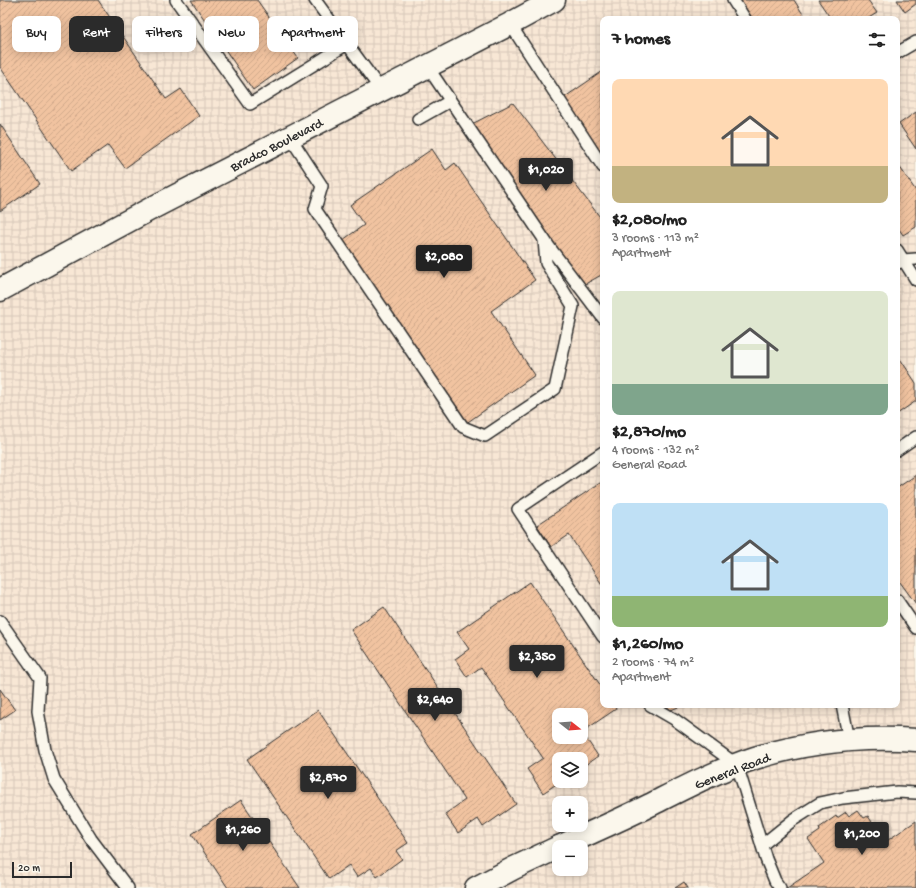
<!DOCTYPE html>
<html lang="en">
<head>
<meta charset="utf-8">
<style>
  :root { --surface:#fff; --page:#f6f6f6; --text:#222; --muted:#767676; --accent:#2b2b2b }
  body { margin:0; font-family:"Gochi Hand",sans-serif; background:var(--page); color:var(--text); height:100vh; display:flex; flex-direction:column; font-size:15px; white-space:nowrap }
  * { box-sizing:border-box; margin:0 }
  p { font-size:13px; color:var(--muted) }
  .icon { flex:none; width:22px; height:22px; fill:none; stroke:currentColor; stroke-width:2; stroke-linecap:round; stroke-linejoin:round }
  .map { position:relative; flex:1; overflow:hidden }
  .sheet { position:absolute; left:600px; top:16px; width:300px; height:692px; display:flex; flex-direction:column; background:var(--surface); border-radius:8px; box-shadow:0 2px 10px #0003 }
  .sheet>* { flex:none }
  .banner { position:absolute; left:12px; top:16px; width:380px; height:36px; display:flex; gap:8px }
  .needle { width:26px; rotate:107deg }
  .fabs { position:absolute; left:552px; top:708px; display:grid; gap:8px }
  .fabs a { display:grid; place-items:center; width:36px; height:36px; border-radius:8px; background:var(--surface); box-shadow:0 2px 10px #0003; font-size:20px }
  .scale { position:absolute; left:12px; bottom:10px; width:60px; box-sizing:border-box; padding-left:4px; border:2px solid #2b2b2b; border-top:0; font-size:11px; line-height:14px; white-space:nowrap; color:#2b2b2b; -webkit-text-stroke:3px #fbf7ec; paint-order:stroke }
  .price { position:absolute; translate:-50% -34px; padding:0 9px; border-radius:4px; background:var(--accent); color:#fff; font-size:13px; line-height:26px; filter:drop-shadow(0 1px 2px #0008) }
  .price::after { content:''; position:absolute; left:50%; top:24px; width:12px; height:9px; margin-left:-6px; background:inherit; clip-path:polygon(0 0,100% 0,50% 100%) }
  .price.current { background:#222; color:#fff }
  ul { padding:0; list-style:none }
  li { display:grid; align-content:center; gap:8px; height:212px; padding:0 12px }
  li span { display:grid; place-items:center; height:124px; border-radius:8px; color:#555 }
  li>.icon { margin-inline-start:auto }
  span .icon { width:72px; height:72px; fill:#fffc; stroke-width:1 }
  li b { font-size:17px }
  h2 { display:flex; justify-content:space-between; align-items:center; height:48px; padding:0 12px; font-size:17px }
  .tag { padding:0 14px; border-radius:8px; background:var(--surface); box-shadow:0 2px 10px #0003; font-size:14px; line-height:36px }
  .tag.current { background:var(--accent); color:#fff }
  .map>svg:first-child { display:block }
</style>
</head>
<body>
<div class="map">
<svg width="916" height="888" viewBox="0 0 916 888">
  <defs>
    <pattern id="industrial-grid" width="8" height="8" patternUnits="userSpaceOnUse"><rect width="8" height="8" fill="#f8e7d5"/><path d="M0 4h8M4 0v8" fill="none" stroke="#d5c6b7"/></pattern>
    <pattern id="building-hatch" width="6" height="6" patternUnits="userSpaceOnUse"><rect width="6" height="6" fill="#f1c3a0"/><path d="M-1 1l2-2M0 6l6-6M5 7l2-2" fill="none" stroke="#cfa88a"/></pattern>
  </defs>
  <rect width="100%" height="100%" fill="#fbf7ec"/>
  <filter id="ink" filterUnits="userSpaceOnUse"><feTurbulence type="fractalNoise" baseFrequency=".025" numOctaves="2"/><feDisplacementMap in="SourceGraphic" scale="8" xChannelSelector="R" yChannelSelector="G"/><feConvolveMatrix kernelMatrix="1 2 1 2 8 2 1 2 1" color-interpolation-filters="sRGB"/></filter>
  <g filter="url(#ink)">
    <path fill="url(#industrial-grid)" fill-rule="evenodd" d="M0,0H916V888H0ZM603,19H897V705H603ZM559,715H581V737H559ZM559,759H581V781H559ZM559,803H581V825H559ZM559,847H581V869H559Z"/>
    <g fill="url(#building-hatch)" stroke="#2b2b2b" fill-rule="evenodd">
      <polygon points="0,0 98,0 166,99 181,89 199,116 125,168 108,145 71,171 0,67"/>
      <polygon points="191,0 257,0 298,58 253,90"/>
      <polygon points="740,0 794,0 806,19 753,19"/>
      <polygon points="818,0 868,0 877,13 867,19 831,19"/>
      <polygon points="897,0 916,0 916,4 905,12"/>
      <polygon points="603,71 603,159 562,99"/>
      <polygon points="513,103 603,221 603,274 580,287 470,125"/>
      <polygon points="916,112 916,149 899,124"/>
      <polygon points="0,124 40,184 0,211"/>
      <polygon points="432,149 446,170 455,163 535,280 491,311 535,375 465,424 340,242 364,225 350,205"/>
      <polygon points="897,163 916,191 916,227 903,235 897,226"/>
      <polygon points="897,354 916,383 916,401 897,414"/>
      <polygon points="916,475 916,604 897,578 897,488"/>
      <polygon points="603,481 603,586 569,535 551,547 537,525"/>
      <path d="M530,582L603,689V705H614L616,709L582,732L598,756L581,768V759H559V781H561L543,793L527,769L543,758L481,667L467,677L455,659L469,649L457,632ZM559,715H581V737H559Z"/>
      <polygon points="384,607 516,804 483,827 478,819 458,833 445,814 465,800 351,630"/>
      <polygon points="0,689 15,710 0,720"/>
      <polygon points="665,705 683,705 671,710"/>
      <polygon points="318,710 408,843 396,851 402,859 377,877 371,868 357,877 349,865 329,879 247,759"/>
      <polygon points="241,800 300,888 228,888 192,834"/>
      <polygon points="858,810 864,818 868,816 885,842 916,821 916,888 787,888 824,863 808,839 820,831 819,828 836,816 837,818 846,812 849,816"/>
      <polygon points="684,882 688,888 675,888"/>
    </g>
    <g fill="none" stroke-linecap="round" stroke-linejoin="round">
      <defs>
        <g id="service">
          <polyline points="176,0 250,104 347,44"/>
          <polyline points="315,0 381,90"/>
          <polyline points="733,0 745,19"/>
          <polyline points="510,24 603,167"/>
          <polyline points="897,53 916,42"/>
          <polyline points="427,66 550,248 603,318"/>
          <polyline points="418,119 450,101"/>
          <polyline points="290,137 322,186 315,209 463,427 485,436 555,389 573,306 546,263 544,240"/>
          <polyline points="897,250 916,280"/>
          <polyline points="898,263 903,260 916,259"/>
          <polyline points="897,450 916,437"/>
          <polyline points="603,452 518,509 603,637"/>
          <polyline points="897,600 916,628"/>
          <polyline points="0,621 40,678 38,711 45,750 54,779 91,839 128,888"/>
          <polyline points="650,705 674,719 737,765 766,859 775,881 780,888"/>
          <polyline points="842,705 849,740"/>
          <polyline points="762,845 793,820 820,803 843,798 897,792 916,793"/>
        </g>
        <g id="minor">
          <polyline points="0,290 156,206 510,24 554,0"/>
          <path d="M559,847C590,833 620,820 650,805C684,788 718,770 755,758C807,742 862,736 916,740"/>
          <polyline points="476,888 514,868 559,847"/>
        </g>
      </defs>
      <use href="#service" stroke="#2b2b2b" stroke-width="14"/>
      <use href="#minor" stroke="#2b2b2b" stroke-width="25"/>
      <use href="#service" stroke="#fbf7ec" stroke-width="11"/>
      <use href="#minor" stroke="#fbf7ec" stroke-width="22"/>
    </g>
  </g>
  <g text-anchor="middle" stroke-width="3" stroke-linejoin="round" paint-order="stroke">
    <g font-size="14" fill="#2b2b2b" stroke="#fbf7ec">
      <text transform="translate(276 144) rotate(-27)" y="5">Bradco Boulevard</text>
      <text transform="translate(732 770) rotate(-21)" y="5">General Road</text>
    </g>
  </g>
</svg>
<div class="fabs">
<a><svg class="needle" viewBox="-14 -14 28 28"><path d="M0-13l5 13h-10z" fill="#e53935"/><path d="M0 13l5-13h-10z" fill="#767676"/></svg></a>
<a><svg class="icon" aria-label="layers" viewBox="0 0 24 24"><path d="M12 4l9 5-9 5-9-5zM3 14l9 5 9-5"/></svg></a>
<a>+</a>
<a>−</a>
</div>
<div class="scale">20 m</div>
<b class="price" style="left:546px;top:192px">$1,020</b>
<b class="price current" style="left:444px;top:279px">$2,080</b>
<b class="price" style="left:537px;top:679px">$2,350</b>
<b class="price" style="left:435px;top:722px">$2,640</b>
<b class="price" style="left:328px;top:800px">$2,870</b>
<b class="price" style="left:243px;top:852px">$1,260</b>
<b class="price" style="left:862px;top:856px">$1,200</b>
<div class="banner">
<a class="tag">Buy</a>
<a class="tag current">Rent</a>
<a class="tag">Filters</a>
<a class="tag">New</a>
<a class="tag">Apartment</a>
</div>
<section class="sheet">
<h2>7 homes<svg class="icon" aria-label="filters" viewBox="0 0 24 24"><path d="M4 7h16M4 17h16"/><circle cx="9" cy="7" r="2"/><circle cx="15" cy="17" r="2"/></svg></h2>
<ul>
<li><span style="background:linear-gradient(#ffd9b3 70%,#c2b280 0)"><svg class="icon" aria-label="home" viewBox="0 0 24 24"><path d="M3 11l9-7 9 7M6 9v11h12V9"/></svg></span><div><b>$2,080/mo</b><p>3 rooms · 113 m²</p><p>Apartment</p></div></li>
<li><span style="background:linear-gradient(#dfe7d0 75%,#7fa58c 0)"><svg class="icon" aria-label="home" viewBox="0 0 24 24"><path d="M3 11l9-7 9 7M6 9v11h12V9"/></svg></span><div><b>$2,870/mo</b><p>4 rooms · 132 m²</p><p>General Road</p></div></li>
<li><span style="background:linear-gradient(#bfe0f5 75%,#8fb573 0)"><svg class="icon" aria-label="home" viewBox="0 0 24 24"><path d="M3 11l9-7 9 7M6 9v11h12V9"/></svg></span><div><b>$1,260/mo</b><p>2 rooms · 74 m²</p><p>Apartment</p></div></li>
</ul>
</section>
</div>
</body>
</html>
